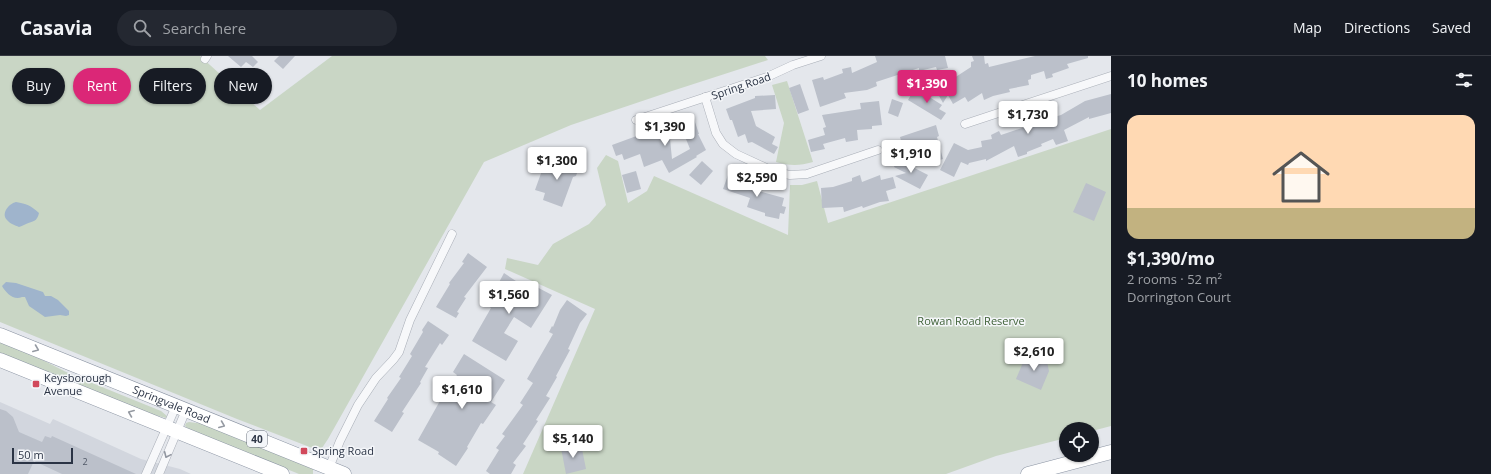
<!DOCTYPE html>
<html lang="en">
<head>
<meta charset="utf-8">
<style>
  :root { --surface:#171b24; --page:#242831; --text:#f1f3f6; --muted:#9ea1a6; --line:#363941; --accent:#db2777 }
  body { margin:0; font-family:"Open Sans",sans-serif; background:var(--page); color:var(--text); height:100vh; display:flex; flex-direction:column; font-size:15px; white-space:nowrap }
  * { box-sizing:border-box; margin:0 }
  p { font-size:13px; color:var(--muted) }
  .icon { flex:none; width:22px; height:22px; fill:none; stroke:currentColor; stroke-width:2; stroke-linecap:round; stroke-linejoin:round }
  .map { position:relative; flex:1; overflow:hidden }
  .side { display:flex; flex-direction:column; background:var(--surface); width:380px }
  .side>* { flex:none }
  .hud { position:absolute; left:12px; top:12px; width:380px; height:36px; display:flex; gap:8px }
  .tools { position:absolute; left:1059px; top:366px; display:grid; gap:8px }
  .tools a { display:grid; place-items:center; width:40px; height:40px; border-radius:50%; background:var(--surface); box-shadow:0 1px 3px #0004; font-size:20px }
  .scale { position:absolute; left:12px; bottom:10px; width:61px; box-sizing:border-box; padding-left:4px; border:2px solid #2b3445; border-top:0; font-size:11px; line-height:14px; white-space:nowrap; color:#2b3445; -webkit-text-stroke:3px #f4f6f9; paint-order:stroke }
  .price { position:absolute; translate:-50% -34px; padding:0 9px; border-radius:4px; background:#fff; color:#222; font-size:13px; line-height:26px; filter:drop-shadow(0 1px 2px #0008) }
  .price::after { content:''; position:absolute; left:50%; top:24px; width:12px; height:9px; margin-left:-6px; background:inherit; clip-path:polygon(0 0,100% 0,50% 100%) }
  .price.on { background:var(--accent); color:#fff }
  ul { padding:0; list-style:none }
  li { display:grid; align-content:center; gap:8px; height:212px; padding:0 16px }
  li span { display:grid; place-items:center; height:124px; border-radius:12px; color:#555 }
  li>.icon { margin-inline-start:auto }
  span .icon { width:72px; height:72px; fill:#fffc; stroke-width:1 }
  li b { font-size:17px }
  h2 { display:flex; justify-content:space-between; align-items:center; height:48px; padding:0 16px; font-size:17px }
  .tag { padding:0 14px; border-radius:18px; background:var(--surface); box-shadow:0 1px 3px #0004; font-size:14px; line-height:36px }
  .tag.on { background:var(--accent); color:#fff }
  header { display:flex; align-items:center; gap:24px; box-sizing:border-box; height:56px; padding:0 20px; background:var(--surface); border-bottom:1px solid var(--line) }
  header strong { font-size:19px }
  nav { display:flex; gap:22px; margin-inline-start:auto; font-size:14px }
  .search { width:280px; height:36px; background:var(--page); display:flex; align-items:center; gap:10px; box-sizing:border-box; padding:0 14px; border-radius:22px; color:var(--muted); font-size:15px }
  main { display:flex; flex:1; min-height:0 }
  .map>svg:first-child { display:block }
</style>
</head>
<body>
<header>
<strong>Casavia</strong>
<div class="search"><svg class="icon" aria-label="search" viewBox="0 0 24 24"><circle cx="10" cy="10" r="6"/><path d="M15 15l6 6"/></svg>Search here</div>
<nav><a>Map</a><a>Directions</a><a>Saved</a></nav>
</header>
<main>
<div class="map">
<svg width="1111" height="418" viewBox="0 0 1111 418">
  <rect width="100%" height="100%" fill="#e4e7ec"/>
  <polygon fill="#d2d6de" points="0,346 50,368 53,363 141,403 180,413 191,418 0,418"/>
  <g fill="#c9d6c5">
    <polygon points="0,0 200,0 260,54 332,0 765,0 768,4 672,35 571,69 484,106 328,383 320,395 237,363 0,266"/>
    <path d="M787,25L813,106C799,110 790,110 776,106L784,67L772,29Z"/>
    <polygon points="1111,73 1111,370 1092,375 1092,373 1066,373 1066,382 996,400 946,418 523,418 595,253 505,213 507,202 538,209 553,188 589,168 606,149 597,112 606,99 618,105 628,147 647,135 654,120 788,179 790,129 802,129 817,125 828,167"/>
    <polygon points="0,285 25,295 70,318 161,355 167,360 166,362 151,358 0,297"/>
    <polygon points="189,366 204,368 313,413 313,418 299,418 190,374 185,370 186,367"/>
  </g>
  <g fill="#9fb4cc">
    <path d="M16,146C27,148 30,149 39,157C37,166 33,165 26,168C24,169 22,170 19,171C15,169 10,168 7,164C1,158 8,148 16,146Z"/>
    <path d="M6,226L16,227L43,236L45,240H51L58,244L69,255V259L66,260L60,259L45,261L29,250L25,241H22C14,245 6,237 2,230Z"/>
  </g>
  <g fill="#bbc0ca" fill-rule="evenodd">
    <polygon points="228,0 252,0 258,6 253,11 246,6 241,11"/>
    <polygon points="279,0 295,0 283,13 274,5"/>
    <polygon points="875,0 945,0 948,12 937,14 936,11 919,15 919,12 876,26 877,30 867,34 844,37 846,42 820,51 812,24 823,21 824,24 843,17 842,13 851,11 852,17 877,6"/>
    <polygon points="972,0 984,0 985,8 988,7 989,11 1035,0 1088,0 1088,2 1067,8 1069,12 1052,18 1053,21 1046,23 1044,15 1031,19 1031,23 1028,24 1029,29 1009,33 1010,36 993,40 984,44 982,37 968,46 965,41 953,48 948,39 943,47 933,29 949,19 951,24 971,11 971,6 974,5"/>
    <polygon points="800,28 809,54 798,58 789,32"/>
    <polygon points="915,32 942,49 939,53 946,57 941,64 908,44"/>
    <polygon points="1111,38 1111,57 1089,63 1089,61 1064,74 1068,85 1056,89 1053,83 1041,88 1042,90 1027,96 1027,98 1018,101 1014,90 986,105 986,103 969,107 968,109 961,106 954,121 940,114 954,87 968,94 982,91 981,85 992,83 991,79 999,75 1001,79 1028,70 1026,65 1052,56 1054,61 1061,59 1085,45"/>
    <polygon points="775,39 776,53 751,55 756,70 775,81 772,88 778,91 774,98 752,86 748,87 745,78 738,81 732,64 730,64 726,53 755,42 755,40"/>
    <polygon points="892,43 903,47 898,61 888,57"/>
    <polygon points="879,45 882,69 872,70 872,73 857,74 858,84 846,86 845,82 823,88 825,93 811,96 808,84 825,79 823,72 826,71 822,59 861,53 860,47"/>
    <path d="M694,63L699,78H698L706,94L696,100L697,101L669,117L662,104L644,111L640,98L624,104L622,98L616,100L612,89L642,78L643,81L651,78L677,74L675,69ZM684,78L690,93L672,103L670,83Z"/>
    <polygon points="936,69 939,80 937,81 943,103 929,107 926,97 906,103 900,81"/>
    <polygon points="575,103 580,104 580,108 576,120 573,121 562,151 543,144 545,137 535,134 544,109"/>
    <polygon points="897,103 928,119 920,133 895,120 906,117 894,111"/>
    <polygon points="702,105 713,115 701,129 689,119"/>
    <polygon points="636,115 641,133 627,137 622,119"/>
    <polygon points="728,119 748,126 746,129 751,131 751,133 784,142 782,150 786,151 784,158 780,157 779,163 765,160 765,157 747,151 750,142 723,133"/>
    <polygon points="860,119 862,126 880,119 881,124 893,121 896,132 886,135 889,145 880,146 863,152 862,150 844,156 843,151 822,152 821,132 833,131 852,125 852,122"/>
    <polygon points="1086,127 1106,136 1094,165 1073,156"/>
    <polygon points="468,197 487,211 464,241 466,242 457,256 459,257 456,262 436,251 450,228 449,227 464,207 462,206"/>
    <polygon points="504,217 528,233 531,228 552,239 531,272 514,261 504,277 518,285 506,305 472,285 491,252 487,249"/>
    <polygon points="567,244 587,258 580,267 568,293 570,294 556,320 557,321 546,340 550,342 536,364 538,365 523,388 526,390 513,407 516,409 511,418 490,418 486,415 499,394 496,392 505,380 502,378 523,349 520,347 533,327 527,323 553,278 549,276 552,270 553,271 560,254"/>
    <polygon points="428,265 449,279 442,289 440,287 425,311 428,312 420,326 421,327 402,356 404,357 392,376 374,365 388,343 387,342 401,322 399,321 412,300 410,298 423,276 422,274"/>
    <polygon points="1027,297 1047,306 1049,315 1041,334 1016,323"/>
    <polygon points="464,298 505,324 491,346 496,349 483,368 481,367 467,391 468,392 456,410 438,398 439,396 418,384 441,343 443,344 457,319 453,316"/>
    <polygon points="0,353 6,355 13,361 19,376 42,386 45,380 51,382 52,380 136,418 62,418 34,405 28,418 0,418"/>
    <polygon points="581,388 586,413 566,418 561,392"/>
  </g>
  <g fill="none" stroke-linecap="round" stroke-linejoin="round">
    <defs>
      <g id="minor">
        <polyline points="205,3 207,0"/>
        <polyline points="705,41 716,77 723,88 736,98 775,116 790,119 807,118 878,94"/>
        <polyline points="636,64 767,21 793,9 821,0"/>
        <polyline points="965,68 1111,20"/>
        <polyline points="329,412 340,385 358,349 376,322 393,304 399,296 410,264 452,178"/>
        <polyline points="146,418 176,350"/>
        <polyline points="159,418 186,354"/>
      </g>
      <g id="trunk">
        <path id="s1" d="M0,279L344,418"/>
        <polyline points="0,304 282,418"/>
        <polyline points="1028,418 1111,396"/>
      </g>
    </defs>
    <use href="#minor" stroke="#a9aeb7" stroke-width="9"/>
    <use href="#trunk" stroke="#8b94a3" stroke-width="15"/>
    <use href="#minor" stroke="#f7f8fa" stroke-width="8"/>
    <use href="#trunk" stroke="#fff" stroke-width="14"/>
  </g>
  <defs><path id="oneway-chevron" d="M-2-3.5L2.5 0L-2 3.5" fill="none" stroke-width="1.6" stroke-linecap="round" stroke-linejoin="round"/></defs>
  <g stroke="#959aa2">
    <use href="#oneway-chevron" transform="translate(36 293) rotate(22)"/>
    <use href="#oneway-chevron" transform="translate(131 357) rotate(-158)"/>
    <use href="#oneway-chevron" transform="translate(222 369) rotate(22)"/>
  </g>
  <use stroke="#9196a0" href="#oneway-chevron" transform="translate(167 399) rotate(114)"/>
  <g fill="#d1495b" stroke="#f4f6f9" stroke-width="1.5">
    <rect x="32" y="324" width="8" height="8" rx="2"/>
    <rect x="300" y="391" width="8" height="8" rx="2"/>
  </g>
  <g text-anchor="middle" stroke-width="3" stroke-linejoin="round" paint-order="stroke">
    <g font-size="9" fill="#4f5766">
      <text x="85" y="409">2</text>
    </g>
    <rect fill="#f4f6f9" stroke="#676e7b" stroke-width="1" x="247" y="375" width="20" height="16" rx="3"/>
    <g font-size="10" font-weight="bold" fill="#2b3445">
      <text x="257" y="387">40</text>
    </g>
    <g font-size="11" fill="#2b3445" stroke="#f4f6f9">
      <text transform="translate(741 30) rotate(-19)" y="4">Spring Road</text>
      <text dy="4" stroke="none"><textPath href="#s1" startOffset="185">Springvale Road</textPath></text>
    </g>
    <g font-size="11" fill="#3f6138" stroke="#f4f6f9">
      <text x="971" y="269">Rowan Road Reserve</text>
    </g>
    <g font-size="11" fill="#2b3445" stroke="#f4f6f9" text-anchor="start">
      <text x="44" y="326">Keysborough<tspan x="44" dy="13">Avenue</tspan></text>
      <text x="312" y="399">Spring Road</text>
    </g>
  </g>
</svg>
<div class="tools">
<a><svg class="icon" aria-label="locate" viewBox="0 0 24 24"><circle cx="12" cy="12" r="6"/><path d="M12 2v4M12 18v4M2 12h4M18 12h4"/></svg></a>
</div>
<div class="scale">50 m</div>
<b class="price on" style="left:927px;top:48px">$1,390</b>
<b class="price" style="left:1028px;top:79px">$1,730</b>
<b class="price" style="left:665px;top:91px">$1,390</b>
<b class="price" style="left:911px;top:118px">$1,910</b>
<b class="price" style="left:557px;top:125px">$1,300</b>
<b class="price" style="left:757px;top:142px">$2,590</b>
<b class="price" style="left:509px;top:259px">$1,560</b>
<b class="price" style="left:1034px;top:316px">$2,610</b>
<b class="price" style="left:462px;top:354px">$1,610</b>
<b class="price" style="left:573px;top:403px">$5,140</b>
<div class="hud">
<a class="tag">Buy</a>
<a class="tag on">Rent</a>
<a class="tag">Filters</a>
<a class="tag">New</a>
</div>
</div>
<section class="side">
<h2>10 homes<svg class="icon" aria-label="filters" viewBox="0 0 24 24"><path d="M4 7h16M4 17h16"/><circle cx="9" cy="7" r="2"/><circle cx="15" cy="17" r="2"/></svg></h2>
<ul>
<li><span style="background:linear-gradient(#ffd9b3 75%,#c2b280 0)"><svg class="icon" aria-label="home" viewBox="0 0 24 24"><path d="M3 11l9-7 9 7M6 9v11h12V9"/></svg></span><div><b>$1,390/mo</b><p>2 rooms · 52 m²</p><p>Dorrington Court</p></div></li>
</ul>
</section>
</main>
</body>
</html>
